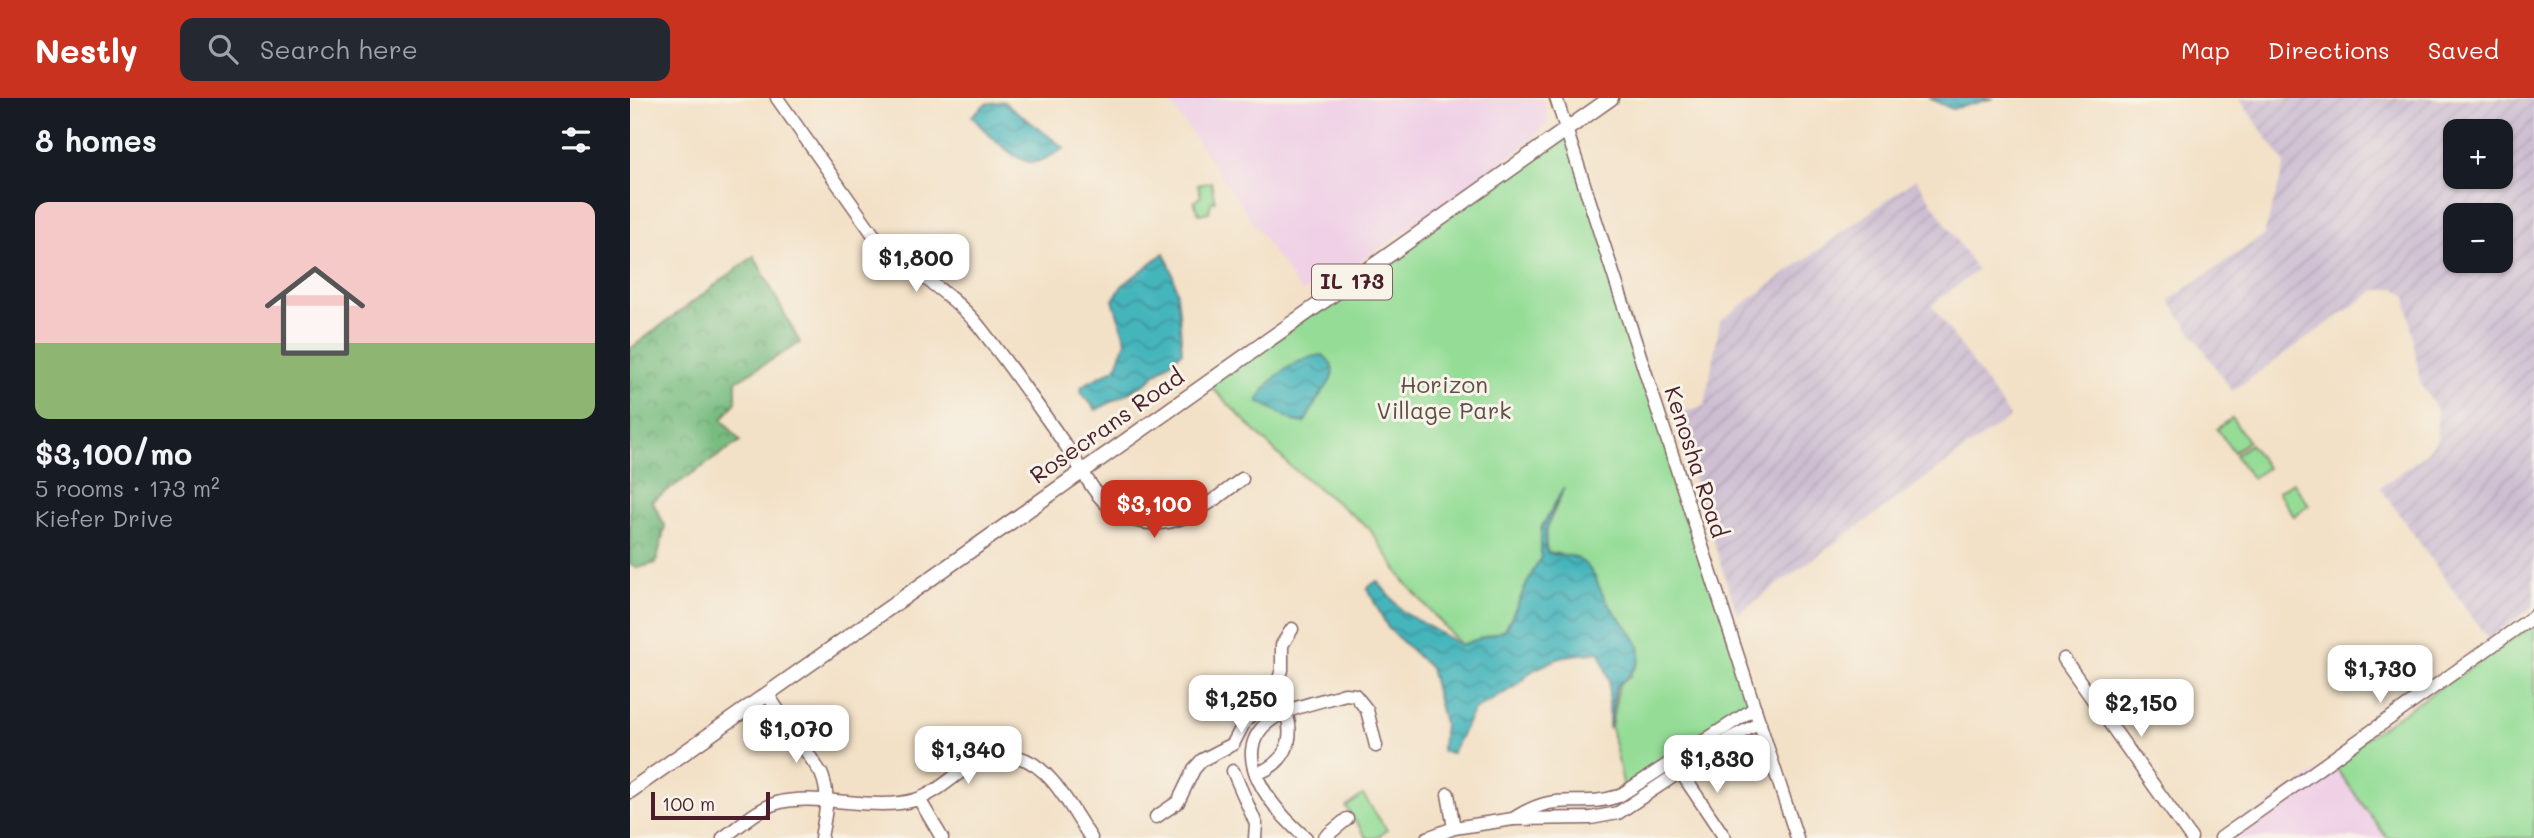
<!DOCTYPE html>
<html lang="en">
<head>
<meta charset="utf-8">
<style>
  :root { --surface:#171b24; --page:#242831; --text:#f1f3f6; --muted:#9ea1a6; --line:#363941; --accent:#c8321e }
  body { margin:0; font-family:Mali,sans-serif; background:var(--page); color:var(--text); height:100vh; display:flex; flex-direction:column; font-size:26px; white-space:nowrap }
  * { box-sizing:border-box; margin:0 }
  p { font-size:23px; color:var(--muted) }
  .icon { flex:none; width:38px; height:38px; fill:none; stroke:currentColor; stroke-width:2; stroke-linecap:round; stroke-linejoin:round }
  .map { position:relative; flex:1; overflow:hidden }
  .sheet { display:flex; flex-direction:column; background:var(--surface); width:630px }
  .sheet>* { flex:none }
  .buttons { position:absolute; left:1813px; top:21px; display:grid; gap:14px }
  .buttons a { display:grid; place-items:center; width:70px; height:70px; border-radius:14px; background:var(--surface); box-shadow:0 2px 5px #0004; font-size:35px }
  .scale { position:absolute; left:21px; bottom:18px; width:119px; box-sizing:border-box; padding-left:7px; border:4px solid #4a1f2b; border-top:0; font-size:19px; line-height:24px; white-space:nowrap; color:#4a1f2b; -webkit-text-stroke:5px #f7f3e8; paint-order:stroke }
  .price { position:absolute; translate:-50% -60px; padding:0 16px; border-radius:14px; background:#fff; color:#222; font-size:23px; line-height:46px; filter:drop-shadow(0 2px 4px #0008) }
  .price::after { content:''; position:absolute; left:50%; top:42px; width:21px; height:16px; margin-left:-10px; background:inherit; clip-path:polygon(0 0,100% 0,50% 100%) }
  .price.selected { background:var(--accent); color:#fff }
  ul { padding:0; list-style:none }
  li { display:grid; align-content:center; gap:14px; height:371px; padding:0 35px }
  li+li { border-top:2px solid var(--line) }
  li span { display:grid; place-items:center; height:217px; border-radius:14px; color:#555 }
  li>.icon { margin-inline-start:auto }
  span .icon { width:126px; height:126px; fill:#fffc; stroke-width:1 }
  li b { font-size:30px }
  h2 { display:flex; justify-content:space-between; align-items:center; height:84px; padding:0 35px; font-size:30px }
  header { display:flex; align-items:center; gap:42px; box-sizing:border-box; height:98px; padding:0 35px; background:var(--accent); color:#fff }
  header strong { font-size:33px }
  nav { display:flex; gap:38px; margin-inline-start:auto; font-size:24px }
  .search { width:490px; height:63px; background:var(--page); display:flex; align-items:center; gap:18px; box-sizing:border-box; padding:0 24px; border-radius:14px; color:var(--muted); font-size:26px }
  main { display:flex; flex:1; min-height:0 }
  .map>svg:first-child { display:block }
</style>
</head>
<body>
<header>
<strong>Nestly</strong>
<div class="search"><svg class="icon" aria-label="search" viewBox="0 0 24 24"><circle cx="10" cy="10" r="6"/><path d="M15 15l6 6"/></svg>Search here</div>
<nav><a>Map</a><a>Directions</a><a>Saved</a></nav>
</header>
<main>
<section class="sheet">
<h2>8 homes<svg class="icon" aria-label="filters" viewBox="0 0 24 24"><path d="M4 7h16M4 17h16"/><circle cx="9" cy="7" r="2"/><circle cx="15" cy="17" r="2"/></svg></h2>
<ul>
<li><span style="background:linear-gradient(#f6c9c9 65%,#8fb573 0)"><svg class="icon" aria-label="home" viewBox="0 0 24 24"><path d="M3 11l9-7 9 7M6 9v11h12V9"/></svg></span><div><b>$3,100/mo</b><p>5 rooms · 173 m²</p><p>Kiefer Drive</p></div></li>
</ul>
</section>
<div class="map">
<svg width="1904" height="740" viewBox="0 0 1904 740">
  <defs>
    <pattern id="industrial-furrows" width="10" height="10" patternUnits="userSpaceOnUse" patternTransform="scale(1.75)"><rect width="10" height="10" fill="#cdbed2"/><path d="M-1 1l2-2M0 10L10 0M9 11l2-2" fill="none" stroke="#b2a3b4"/></pattern>
    <pattern id="forest-crowns" width="20" height="18" patternUnits="userSpaceOnUse" patternTransform="scale(1.75)"><rect width="20" height="18" fill="#78bc80"/><path d="M2 6a3 3 0 1 1 6 0M12 15a3 3 0 1 1 6 0" fill="none" stroke="#649869"/></pattern>
    <pattern id="water-waves" width="16" height="10" patternUnits="userSpaceOnUse" patternTransform="scale(1.75)"><rect width="16" height="10" fill="#45b5bc"/><path d="M0 5q4-4 8 0t8 0" fill="none" stroke="#3c9399"/></pattern>
  </defs>
  <rect width="100%" height="100%" fill="#f7f3e8"/>
  <filter id="ink" filterUnits="userSpaceOnUse"><feTurbulence type="fractalNoise" baseFrequency=".0143" numOctaves="2"/><feDisplacementMap in="SourceGraphic" scale="14" xChannelSelector="R" yChannelSelector="G"/><feConvolveMatrix kernelMatrix="1 2 1 2 8 2 1 2 1" color-interpolation-filters="sRGB"/></filter>
  <filter id="wash" filterUnits="userSpaceOnUse"><feTurbulence type="fractalNoise" baseFrequency=".00686" numOctaves="4" result="noise"/><feDisplacementMap in="SourceGraphic" scale="28" xChannelSelector="R" yChannelSelector="G"/><feGaussianBlur stdDeviation="1.57" result="paint"/><feColorMatrix in="noise" values="0 0 0 0 0 0 0 0 0 0 0 0 0 0 0 0 0 1.4 0 .05"/><feComposite in="paint" operator="in"/></filter>
  <g filter="url(#wash)">
    <rect width="100%" height="100%" fill="#f3e1c7"/>
    <g fill="#efd0e6">
      <polygon points="537,0 914,0 918,25 900,44 712,177 671,194"/>
      <polygon points="1701,663 1757,740 1594,740"/>
    </g>
    <g fill="url(#industrial-furrows)" fill-rule="evenodd">
      <path d="M1609,0H1904V508L1858,541L1750,389L1795,357L1807,340V312L1790,284L1776,198L1765,190L1744,193L1602,293L1539,202L1634,137L1655,66ZM1825,33H1871V79H1825ZM1825,117H1871V163H1825Z"/>
      <polygon points="1286,81 1347,172 1302,207 1380,319 1107,516 1043,318 1075,307 1090,223"/>
    </g>
    <polygon fill="url(#forest-crowns)" stroke="#616e56" stroke-width="2" points="124,158 170,245 106,283 106,304 92,321 110,343 22,403 35,428 26,465 7,470 0,466 0,251"/>
    <g fill="#95dd97" stroke="#707e61" stroke-width="2">
      <path d="M937,30L1127,617L997,704L981,629L989,586L1001,578L965,479L946,459L917,454C911,430 925,416 932,394L911,430V460L875,532L831,547L774,483L739,430L660,368L577,285Z"/>
      <polygon points="581,84 585,103 581,104 579,114 569,116 564,104 571,98 568,87"/>
      <polygon points="1602,320 1618,343 1604,354 1587,331"/>
      <polygon points="1620,346 1637,370 1622,380 1605,357"/>
      <polygon points="1663,384 1679,407 1664,418 1648,394"/>
      <polygon points="1904,527 1904,740 1757,740 1701,663"/>
      <polygon points="733,697 757,732 746,740 737,740 716,709"/>
    </g>
    <g fill="url(#water-waves)" stroke="#486a74" stroke-width="2">
      <polygon points="1299,0 1364,0 1322,11"/>
      <path d="M373,3L434,50H435C425,55 414,64 404,64C387,66 352,31 342,18L355,6Z"/>
      <path d="M534,155C550,183 549,223 552,254L513,287L466,312L451,294L452,288L486,270L496,243L483,202L492,188Z"/>
      <path d="M693,257C709,270 703,281 692,295C685,303 681,315 674,325L664,323L628,303C638,280 667,259 693,257Z"/>
      <path d="M934,389C926,411 910,430 917,454C927,459 938,455 948,461C966,471 967,490 978,505C1000,537 1033,554 986,588L979,631V583L970,554L934,558L903,572L886,588L843,613L822,655L812,653L814,625L800,570L758,530L737,490L747,483L773,514L831,547L875,532C884,518 904,465 911,460V431Z"/>
    </g>
  </g>
  <g filter="url(#ink)">
    <g fill="none" stroke-linecap="round" stroke-linejoin="round">
      <defs>
        <g id="minor">
          <path d="M147,0L243,136C274,170 318,191 348,227C380,267 409,310 439,352C452,372 464,397 483,412C490,417 499,421 507,423C549,434 581,404 612,381"/>
          <polyline points="926,0 1167,740"/>
          <polyline points="1434,561 1561,740"/>
          <path d="M137,596L191,675C201,698 195,716 191,740"/>
          <polyline points="603,673 626,726 625,740"/>
          <polyline points="1050,673 1095,740"/>
          <path d="M626,676C654,666 666,643 656,615"/>
          <polyline points="818,696 824,730"/>
          <polyline points="289,701 312,740"/>
          <polyline points="526,719 548,704 564,671 572,662 603,646 615,623 644,595 652,572 652,547 662,531"/>
          <path d="M883,721C930,690 946,712 989,698L1125,610"/>
          <path d="M93,740C110,728 127,711 147,705C186,694 244,714 285,702C322,691 344,646 388,659C422,668 442,713 461,740"/>
          <path d="M676,740C646,714 591,654 644,620C664,608 693,603 715,596L725,597L737,612L746,648"/>
          <polyline points="694,740 717,721"/>
          <polyline points="797,740 824,730 883,721 961,720 988,715 1101,640 1130,625"/>
          <polyline points="1591,740 1904,518"/>
        </g>
        <polyline id="major" points="0,693 981,0"/>
      </defs>
      <use href="#minor" stroke="#856362" stroke-width="15"/>
      <use href="#major" stroke="#856362" stroke-width="17"/>
      <use href="#minor" stroke="#fff" stroke-width="12"/>
      <use href="#major" stroke="#fff" stroke-width="14"/>
    </g>
  </g>
  <g text-anchor="middle" stroke-width="6" stroke-linejoin="round" paint-order="stroke">
    <rect fill="#f7f3e8" stroke="#7e5f64" stroke-width="2" x="682" y="166.5" width="80" height="35" rx="5"/>
    <g font-size="21" font-weight="bold" fill="#4a1f2b">
      <text x="722" y="191">IL 173</text>
    </g>
    <g font-size="23" fill="#5d4e46" stroke="#f7f3e8">
      <text x="814" y="295">Horizon<tspan x="814" dy="26">Village Park</tspan></text>
    </g>
    <g font-size="23" fill="#4a1f2b" stroke="#f7f3e8">
      <text transform="translate(477 328) rotate(-35)" y="8">Rosecrans Road</text>
      <text transform="translate(1066 364) rotate(72)" y="8">Kenosha Road</text>
    </g>
  </g>
</svg>
<div class="buttons">
<a>+</a>
<a>−</a>
</div>
<div class="scale">100 m</div>
<b class="price" style="left:286px;top:196px">$1,800</b>
<b class="price selected" style="left:524px;top:442px">$3,100</b>
<b class="price" style="left:1750px;top:607px">$1,730</b>
<b class="price" style="left:611px;top:637px">$1,250</b>
<b class="price" style="left:1511px;top:641px">$2,150</b>
<b class="price" style="left:166px;top:667px">$1,070</b>
<b class="price" style="left:338px;top:688px">$1,340</b>
<b class="price" style="left:1087px;top:697px">$1,830</b>
</div>
</main>
</body>
</html>
